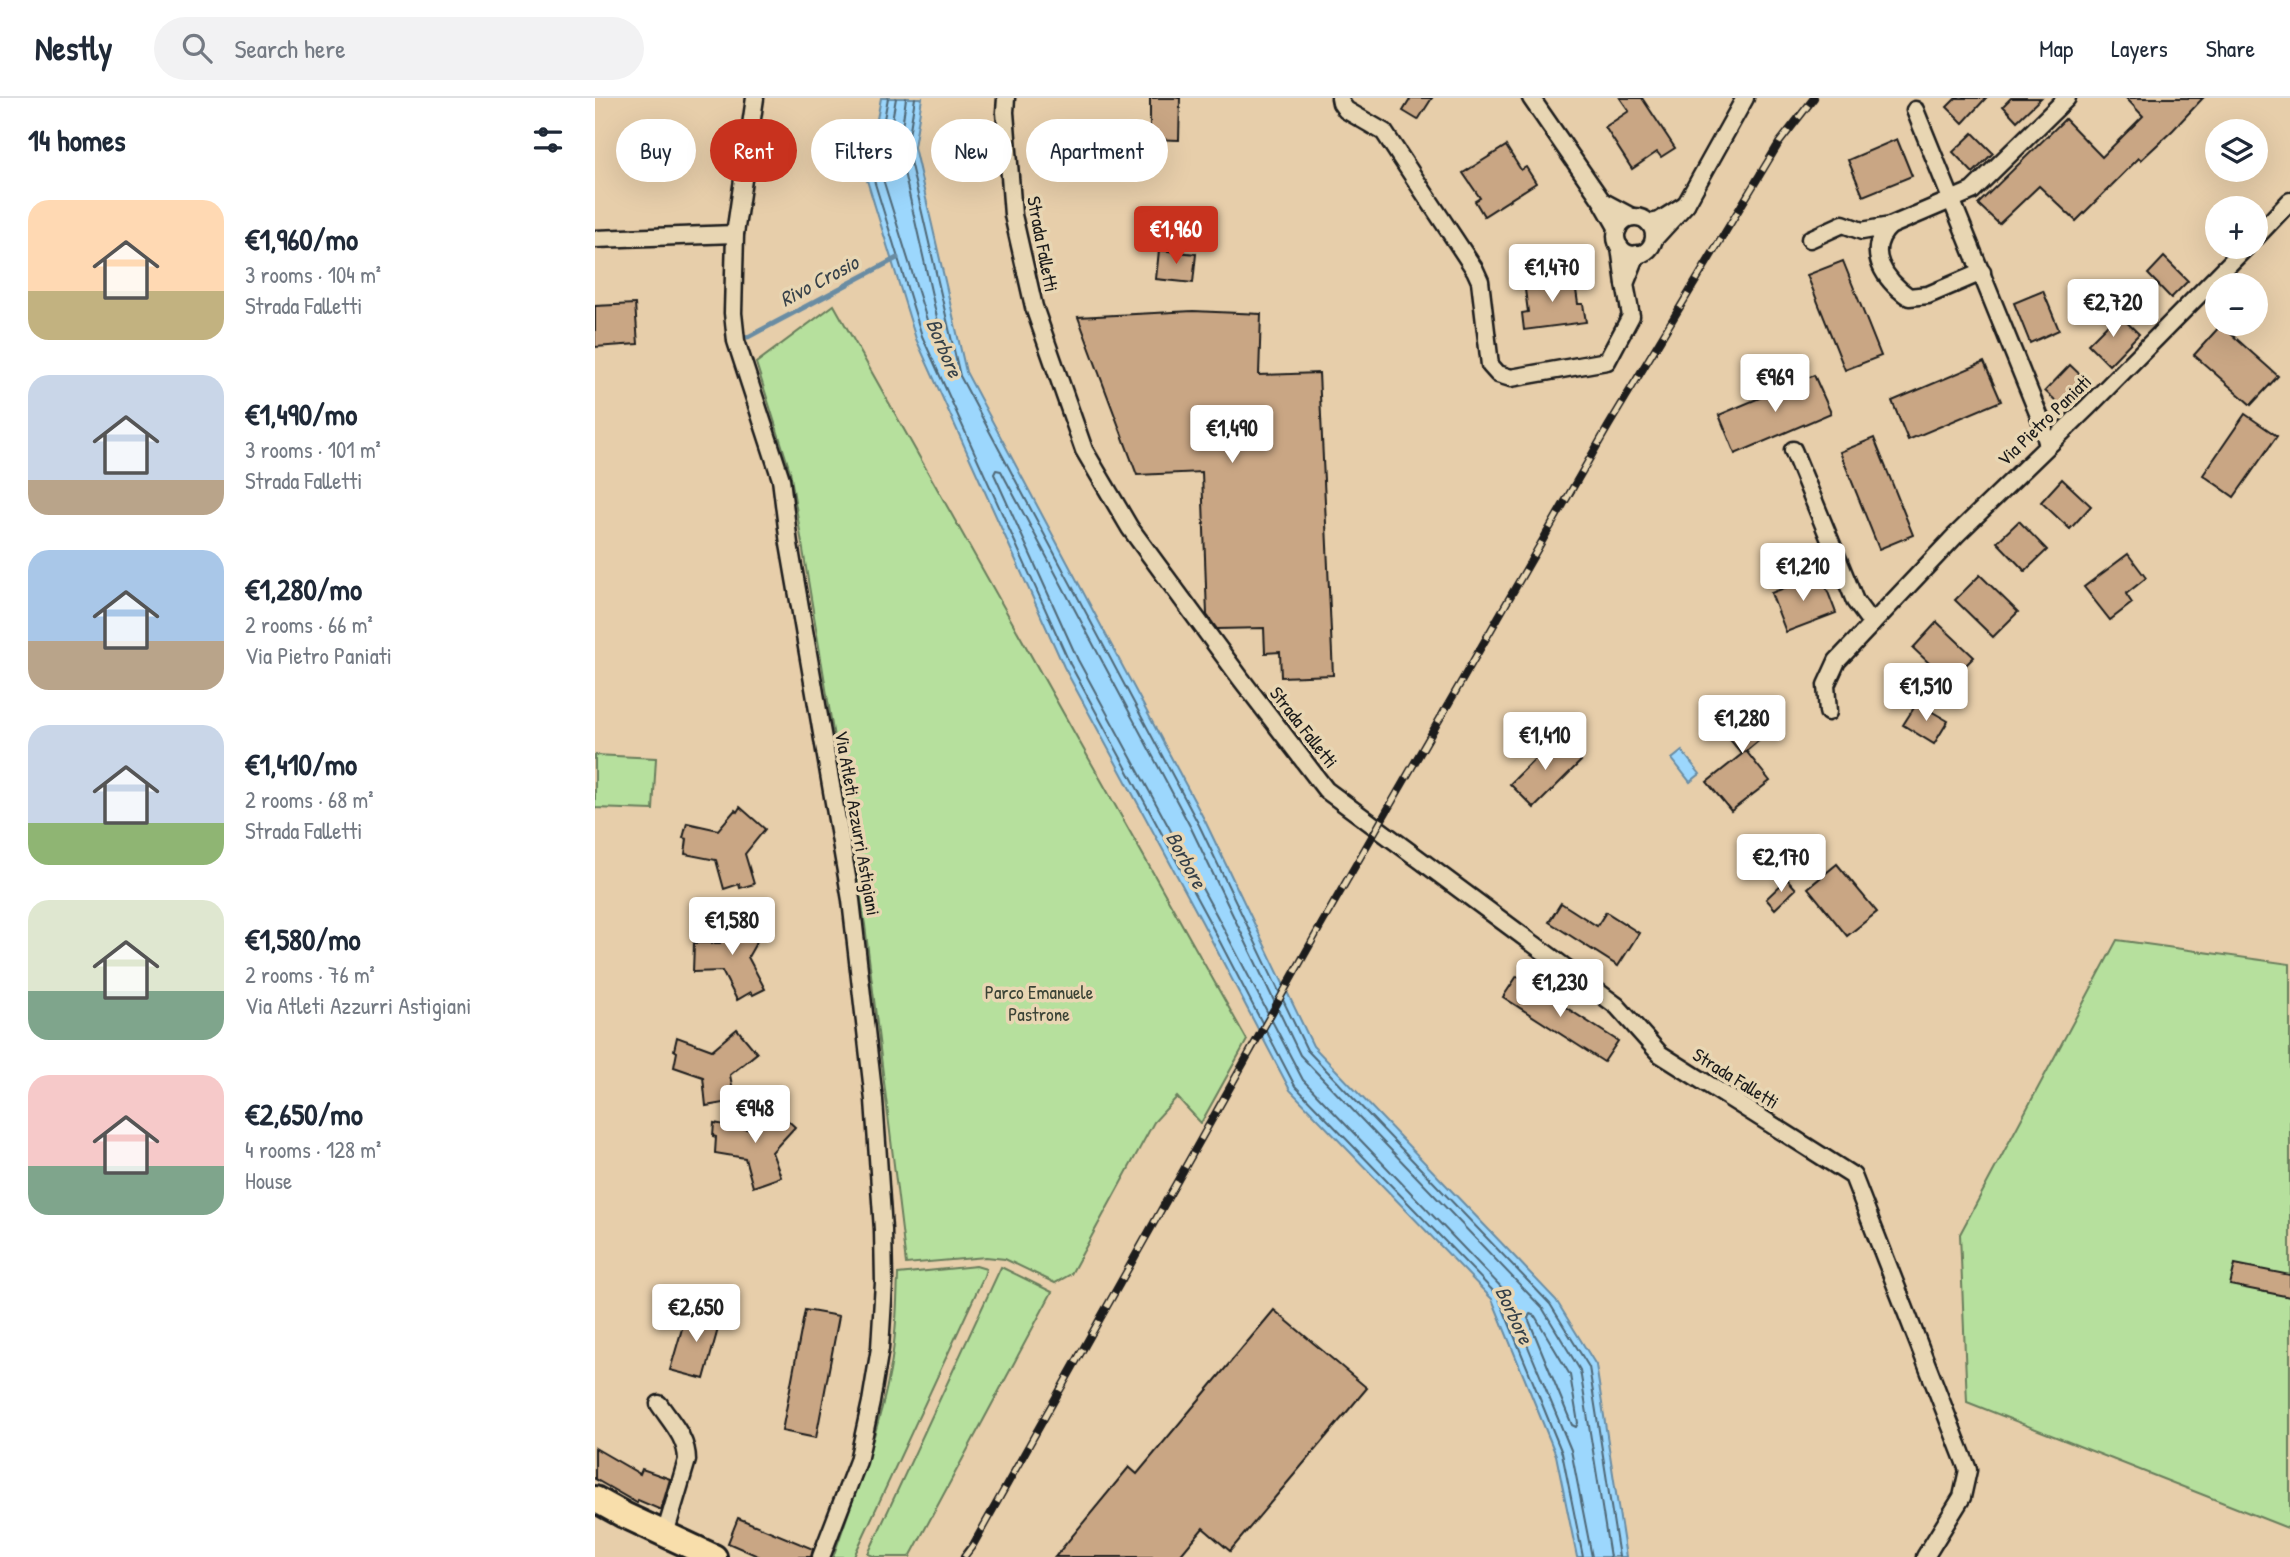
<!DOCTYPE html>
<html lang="en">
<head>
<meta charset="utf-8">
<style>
  :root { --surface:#fff; --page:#f2f2f3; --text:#1f2937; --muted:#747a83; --line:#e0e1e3; --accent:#c8321e }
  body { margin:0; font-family:"Patrick Hand",sans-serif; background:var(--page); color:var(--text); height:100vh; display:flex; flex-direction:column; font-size:26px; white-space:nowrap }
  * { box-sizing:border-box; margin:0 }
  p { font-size:23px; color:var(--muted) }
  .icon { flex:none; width:38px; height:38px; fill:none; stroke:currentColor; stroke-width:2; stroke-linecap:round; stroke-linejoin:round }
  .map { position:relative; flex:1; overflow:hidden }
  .sheet { display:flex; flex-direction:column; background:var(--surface); width:595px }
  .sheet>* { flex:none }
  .hud { position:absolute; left:21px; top:21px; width:665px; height:63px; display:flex; gap:14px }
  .fabs { position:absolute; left:1610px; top:21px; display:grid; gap:14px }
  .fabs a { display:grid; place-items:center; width:63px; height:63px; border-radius:50%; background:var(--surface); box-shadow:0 7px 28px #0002; font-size:35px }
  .price { position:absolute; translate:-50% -60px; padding:0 16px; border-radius:7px; background:#fff; color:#222; font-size:23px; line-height:46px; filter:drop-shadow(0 2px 4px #0008) }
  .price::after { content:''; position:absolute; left:50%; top:42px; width:21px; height:16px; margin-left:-10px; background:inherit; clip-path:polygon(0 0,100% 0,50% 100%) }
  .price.current { background:var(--accent); color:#fff }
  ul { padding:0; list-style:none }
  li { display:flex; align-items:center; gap:21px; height:175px; padding:0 28px }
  li span { display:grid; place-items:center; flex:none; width:196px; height:140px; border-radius:21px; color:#555 }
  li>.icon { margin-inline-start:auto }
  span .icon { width:84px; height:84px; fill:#fffc; stroke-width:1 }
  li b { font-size:30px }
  h2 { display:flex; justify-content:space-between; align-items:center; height:84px; padding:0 28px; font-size:30px }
  .chip { padding:0 24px; border-radius:32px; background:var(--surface); box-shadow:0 7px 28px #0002; font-size:24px; line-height:63px }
  .chip.current { background:var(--accent); color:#fff }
  header { display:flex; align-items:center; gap:42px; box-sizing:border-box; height:98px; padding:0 35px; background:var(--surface); border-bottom:2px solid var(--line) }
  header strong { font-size:33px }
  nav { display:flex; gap:38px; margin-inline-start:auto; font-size:24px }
  .search { width:490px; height:63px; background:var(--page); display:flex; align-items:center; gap:18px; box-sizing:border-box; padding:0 24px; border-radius:38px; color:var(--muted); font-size:26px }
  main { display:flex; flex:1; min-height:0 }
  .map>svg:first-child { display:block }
</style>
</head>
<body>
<header>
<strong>Nestly</strong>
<div class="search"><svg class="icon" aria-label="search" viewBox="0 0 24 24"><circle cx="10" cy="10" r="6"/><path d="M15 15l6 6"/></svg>Search here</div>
<nav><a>Map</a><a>Layers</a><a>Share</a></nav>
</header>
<main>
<section class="sheet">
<h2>14 homes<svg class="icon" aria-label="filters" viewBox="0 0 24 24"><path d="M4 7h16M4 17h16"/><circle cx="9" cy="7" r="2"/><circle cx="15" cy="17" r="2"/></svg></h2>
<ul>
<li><span style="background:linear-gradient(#ffd9b3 65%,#c2b280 0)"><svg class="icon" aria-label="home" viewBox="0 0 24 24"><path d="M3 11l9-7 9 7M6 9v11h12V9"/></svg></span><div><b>€1,960/mo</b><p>3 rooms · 104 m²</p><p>Strada Falletti</p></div></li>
<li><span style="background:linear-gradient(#c9d6e8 75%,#b9a48a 0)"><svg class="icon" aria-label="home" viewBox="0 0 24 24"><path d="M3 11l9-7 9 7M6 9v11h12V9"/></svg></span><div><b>€1,490/mo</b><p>3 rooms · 101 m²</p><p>Strada Falletti</p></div></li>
<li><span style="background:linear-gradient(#a9c7e8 65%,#b9a48a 0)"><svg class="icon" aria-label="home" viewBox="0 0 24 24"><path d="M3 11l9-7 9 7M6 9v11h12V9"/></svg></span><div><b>€1,280/mo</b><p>2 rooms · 66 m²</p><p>Via Pietro Paniati</p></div></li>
<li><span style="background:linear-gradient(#c9d6e8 70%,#8fb573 0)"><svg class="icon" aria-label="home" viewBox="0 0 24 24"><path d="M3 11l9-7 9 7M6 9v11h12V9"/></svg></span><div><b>€1,410/mo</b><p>2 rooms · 68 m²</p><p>Strada Falletti</p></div></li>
<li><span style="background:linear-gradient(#dfe7d0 65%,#7fa58c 0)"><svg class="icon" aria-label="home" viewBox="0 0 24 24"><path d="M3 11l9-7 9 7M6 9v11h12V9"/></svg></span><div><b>€1,580/mo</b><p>2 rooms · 76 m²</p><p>Via Atleti Azzurri Astigiani</p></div></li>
<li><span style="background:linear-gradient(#f6c9c9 65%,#7fa58c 0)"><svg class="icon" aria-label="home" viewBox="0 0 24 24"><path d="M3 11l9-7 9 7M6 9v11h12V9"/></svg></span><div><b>€2,650/mo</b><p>4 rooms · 128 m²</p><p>House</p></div></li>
</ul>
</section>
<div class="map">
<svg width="1695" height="1459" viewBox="0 0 1695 1459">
  <rect width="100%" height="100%" fill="#e7ceaa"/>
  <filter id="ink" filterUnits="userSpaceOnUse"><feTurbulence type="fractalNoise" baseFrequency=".0143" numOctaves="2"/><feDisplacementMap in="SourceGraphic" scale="14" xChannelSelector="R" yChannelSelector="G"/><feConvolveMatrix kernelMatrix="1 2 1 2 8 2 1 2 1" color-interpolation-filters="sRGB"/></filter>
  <g filter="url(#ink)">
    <g fill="#b6e09d" stroke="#697e5c" stroke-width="2">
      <polygon points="239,207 652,942 606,1025 582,999 559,1024 476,1176 460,1185 410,1161 391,1159 311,1166 270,827 195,373 161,265"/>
      <polygon points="0,657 61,660 58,712 0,710"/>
      <polygon points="1522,842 1695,866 1695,1431 1372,1304 1365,1136"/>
      <path d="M381,1168L391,1171L389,1178L261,1454L259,1459H238C259,1398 283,1337 295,1273C301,1241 302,1208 303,1176Z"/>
      <polygon points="406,1169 457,1194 315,1459 281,1459 273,1456"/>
    </g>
    <g fill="#9cd7fd" stroke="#698ca3" stroke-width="2">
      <polygon points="286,0 327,0 319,49 371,274 610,723 718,948 961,1202 1001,1267 1031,1459 982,1459 961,1357 897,1201 695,992 607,824 469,569 321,241 271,79"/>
      <polygon points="1087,653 1105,676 1095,684 1077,661"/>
    </g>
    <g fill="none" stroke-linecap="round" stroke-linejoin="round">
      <g stroke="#4f6776" stroke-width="2">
        <polyline points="293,0 278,79 327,238 475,566 613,821 700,988 903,1198 967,1355 988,1459"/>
        <polyline points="301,0 287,78 336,235 342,249 345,251 348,246 304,52 311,0"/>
        <polyline points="320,0 312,50 365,278 604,727 712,952 955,1206 994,1269 1024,1459"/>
        <polygon points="935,1216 940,1218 975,1277 983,1325 981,1329 977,1327 933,1220"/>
        <polyline points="997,1459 976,1352 910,1193 708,982 621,816 483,562 399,376 401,372 406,373 596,730 705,957 948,1211 985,1272 1015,1459"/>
      </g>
      <polyline stroke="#698ca3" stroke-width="5" points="153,239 302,160"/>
    </g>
    <g fill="#c9a684" stroke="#1c1c1c" stroke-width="2">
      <polygon points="555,0 585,0 584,42 555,41"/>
      <polygon points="816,0 837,0 823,22 808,13"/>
      <polygon points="1025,0 1047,0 1080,50 1066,59 1062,54 1037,71 1010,29 1034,13"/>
      <polygon points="1361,0 1391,0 1368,25 1352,9"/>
      <polygon points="1416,0 1446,0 1422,23 1408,8"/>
      <polygon points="1531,0 1608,0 1578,32 1546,62 1544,60 1481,123 1444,88 1404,126 1383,106 1470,21 1507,59 1548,18"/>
      <polygon points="1378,35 1398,55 1378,75 1358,54"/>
      <polygon points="1302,41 1317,78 1268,98 1253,62"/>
      <polygon points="911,48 926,72 931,69 941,85 889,118 880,103 885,100 868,75"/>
      <polygon points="564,152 601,156 598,185 561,181"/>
      <polygon points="1569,159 1593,183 1576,200 1553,176"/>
      <polygon points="1248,163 1286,258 1250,272 1212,177"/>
      <polygon points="979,178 983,206 988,206 991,224 929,232 927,215 933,214 929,184"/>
      <polygon points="1448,193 1464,232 1435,245 1419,205"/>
      <polygon points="40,206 43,246 0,249 0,208"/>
      <polygon points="598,213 666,216 664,277 724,275 738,577 686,579 685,554 670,555 669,530 622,531 612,517 607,374 542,377 483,219"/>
      <polygon points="1523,216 1544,236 1514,267 1493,246"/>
      <polygon points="1626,227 1683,278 1656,307 1599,257"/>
      <polygon points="1389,264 1406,303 1313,342 1297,303"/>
      <polygon points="1475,267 1494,285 1470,311 1450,293"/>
      <polygon points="1219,277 1236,315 1140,356 1124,317"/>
      <polygon points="1650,316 1682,338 1639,399 1608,377"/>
      <polygon points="1279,340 1318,437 1284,451 1245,354"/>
      <polygon points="1467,381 1496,408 1475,431 1446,404"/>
      <polygon points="1424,423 1452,452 1430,473 1402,444"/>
      <polygon points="1533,456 1551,480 1531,496 1537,505 1515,522 1489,489"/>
      <polygon points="1226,476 1241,515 1191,534 1176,495"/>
      <polygon points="1385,477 1423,514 1398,539 1360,502"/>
      <polygon points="1342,524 1379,559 1354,584 1318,550"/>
      <polygon points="1155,599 1180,629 1149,655 1151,653 1175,683 1136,713 1112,684 1147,656 1122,626"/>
      <polygon points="1322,605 1353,623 1339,646 1308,627"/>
      <polygon points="962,639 986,663 939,710 915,686"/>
      <polygon points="145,709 170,731 150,756 159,786 145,790 144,786 129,791 121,762 90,756 92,741 88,740 92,725 123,732 140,712 142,714"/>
      <polygon points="1242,766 1282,814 1252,838 1213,790"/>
      <polygon points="1192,781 1201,791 1180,811 1171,801"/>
      <polygon points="966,805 1002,828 1011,814 1044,835 1023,868 954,824"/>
      <polygon points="142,816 169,831 153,859 170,891 158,897 156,894 142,902 127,873 98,874 99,845 125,845"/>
      <polygon points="922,878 1023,943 1009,964 908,899"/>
      <polygon points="142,931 162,955 135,977 140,1003 111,1008 108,979 79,969 82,954 79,952 82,939 117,952"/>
      <polygon points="177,1008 200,1029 177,1054 186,1079 158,1089 150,1060 120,1055 121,1039 118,1038 119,1025 156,1032"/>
      <polygon points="1640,1166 1695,1177 1695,1199 1635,1187"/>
      <polygon points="93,1210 126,1220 109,1281 75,1272"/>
      <polygon points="210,1212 244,1218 221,1340 187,1333"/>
      <polygon points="679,1212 772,1290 635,1453 608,1430 584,1459 460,1459 534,1369 542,1376"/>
      <polygon points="0,1350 45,1376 47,1371 75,1381 66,1412 43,1402 42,1405 0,1381"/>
      <polygon points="143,1420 218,1451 216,1459 165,1459 133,1445"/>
    </g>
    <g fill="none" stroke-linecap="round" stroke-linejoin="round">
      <defs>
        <g id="minor">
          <polyline points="160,0 140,136 138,215 141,243 186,381 194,446 256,802 279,1002 288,1132 289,1185 285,1250 276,1304 263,1363 226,1459"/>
          <polyline points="411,0 410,14 418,117 439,209 489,352 535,430 646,581 731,692 1022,908 1065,956 1258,1078 1373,1372 1367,1399 1330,1459"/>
          <polyline points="745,0 746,5 751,12 789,34 880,172 885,183 895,267 903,276 916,280 1012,263 1036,218 1030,186"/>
          <polyline points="936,0 1007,103"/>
          <polyline points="1320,12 1445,320 1453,347"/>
          <polyline points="1091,106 1150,0"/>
          <circle cx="1040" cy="138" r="19"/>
          <polyline points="1054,125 1064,123 1091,106 1059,141"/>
          <polyline points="1023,131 1007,103 1037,119"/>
          <polyline points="1661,139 1695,103"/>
          <polyline points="0,141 140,136"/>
          <polyline points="1215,141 1248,126 1267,133 1295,128"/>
          <polyline points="1025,149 1030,186 1042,156"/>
          <path d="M1387,174L1333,197L1314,199C1291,183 1268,153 1295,128L1377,93L1472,0"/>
          <polyline points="1198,352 1260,503 1277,526"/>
          <polyline points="1233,614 1231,587 1242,563 1361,437 1493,309 1651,149"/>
          <path d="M64,1306C76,1324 92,1340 92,1362L70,1436"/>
        </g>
        <polyline id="primary" points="0,1401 29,1417 119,1459"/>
      </defs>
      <use href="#minor" stroke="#1c1c1c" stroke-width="21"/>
      <use href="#primary" stroke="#1c1c1c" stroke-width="30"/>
      <use href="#minor" stroke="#e8d6b3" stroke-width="16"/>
      <use href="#primary" stroke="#f8deab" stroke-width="24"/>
      <defs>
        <polyline id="rail" points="369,1459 378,1447 725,829 1014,327 1184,45 1219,0"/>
      </defs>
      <use href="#rail" stroke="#1c1c1c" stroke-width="8"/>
      <use href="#rail" stroke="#e8d6b3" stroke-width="5" stroke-dasharray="16" stroke-linecap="butt"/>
    </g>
  </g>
  <g text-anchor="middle" stroke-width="7" stroke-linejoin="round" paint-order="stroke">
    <g font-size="19" fill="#1c1c1c" stroke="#e8d6b3">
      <text transform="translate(448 146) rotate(79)" y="7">Strada Falletti</text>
      <text transform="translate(1449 322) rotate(-44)" y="7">Via Pietro Paniati</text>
      <text transform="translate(709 629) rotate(52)" y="7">Strada Falletti</text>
      <text transform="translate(263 725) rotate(80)" y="7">Via Atleti Azzurri Astigiani</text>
      <text transform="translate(1141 980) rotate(32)" y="7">Strada Falletti</text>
    </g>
    <g font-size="19" fill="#3b4336" stroke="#e8d6b3">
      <text x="444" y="901">Parco Emanuele<tspan x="444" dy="22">Pastrone</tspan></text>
    </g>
    <g font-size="21" font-style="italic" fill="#364149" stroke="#e8d6b3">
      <text transform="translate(224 183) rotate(-28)" y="7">Rivo Crosio</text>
      <text transform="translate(349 250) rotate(67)" y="7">Borbore</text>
      <text transform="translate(591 762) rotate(61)" y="7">Borbore</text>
      <text transform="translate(919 1217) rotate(65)" y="7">Borbore</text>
    </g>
  </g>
</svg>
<div class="fabs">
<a><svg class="icon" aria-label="layers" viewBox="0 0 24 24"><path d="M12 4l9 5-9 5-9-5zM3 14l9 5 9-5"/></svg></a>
<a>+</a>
<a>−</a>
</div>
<b class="price current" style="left:581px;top:168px">€1,960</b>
<b class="price" style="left:957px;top:206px">€1,470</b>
<b class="price" style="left:1518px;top:241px">€2,720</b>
<b class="price" style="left:1180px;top:316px">€969</b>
<b class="price" style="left:637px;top:367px">€1,490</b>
<b class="price" style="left:1208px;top:505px">€1,210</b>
<b class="price" style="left:1331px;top:625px">€1,510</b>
<b class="price" style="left:1147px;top:657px">€1,280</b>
<b class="price" style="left:950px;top:674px">€1,410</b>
<b class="price" style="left:1186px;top:796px">€2,170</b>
<b class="price" style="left:137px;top:859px">€1,580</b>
<b class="price" style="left:965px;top:921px">€1,230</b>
<b class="price" style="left:160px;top:1047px">€948</b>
<b class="price" style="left:101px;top:1246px">€2,650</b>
<div class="hud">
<a class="chip">Buy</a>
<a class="chip current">Rent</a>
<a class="chip">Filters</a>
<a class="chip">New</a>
<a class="chip">Apartment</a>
</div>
</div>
</main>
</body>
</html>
